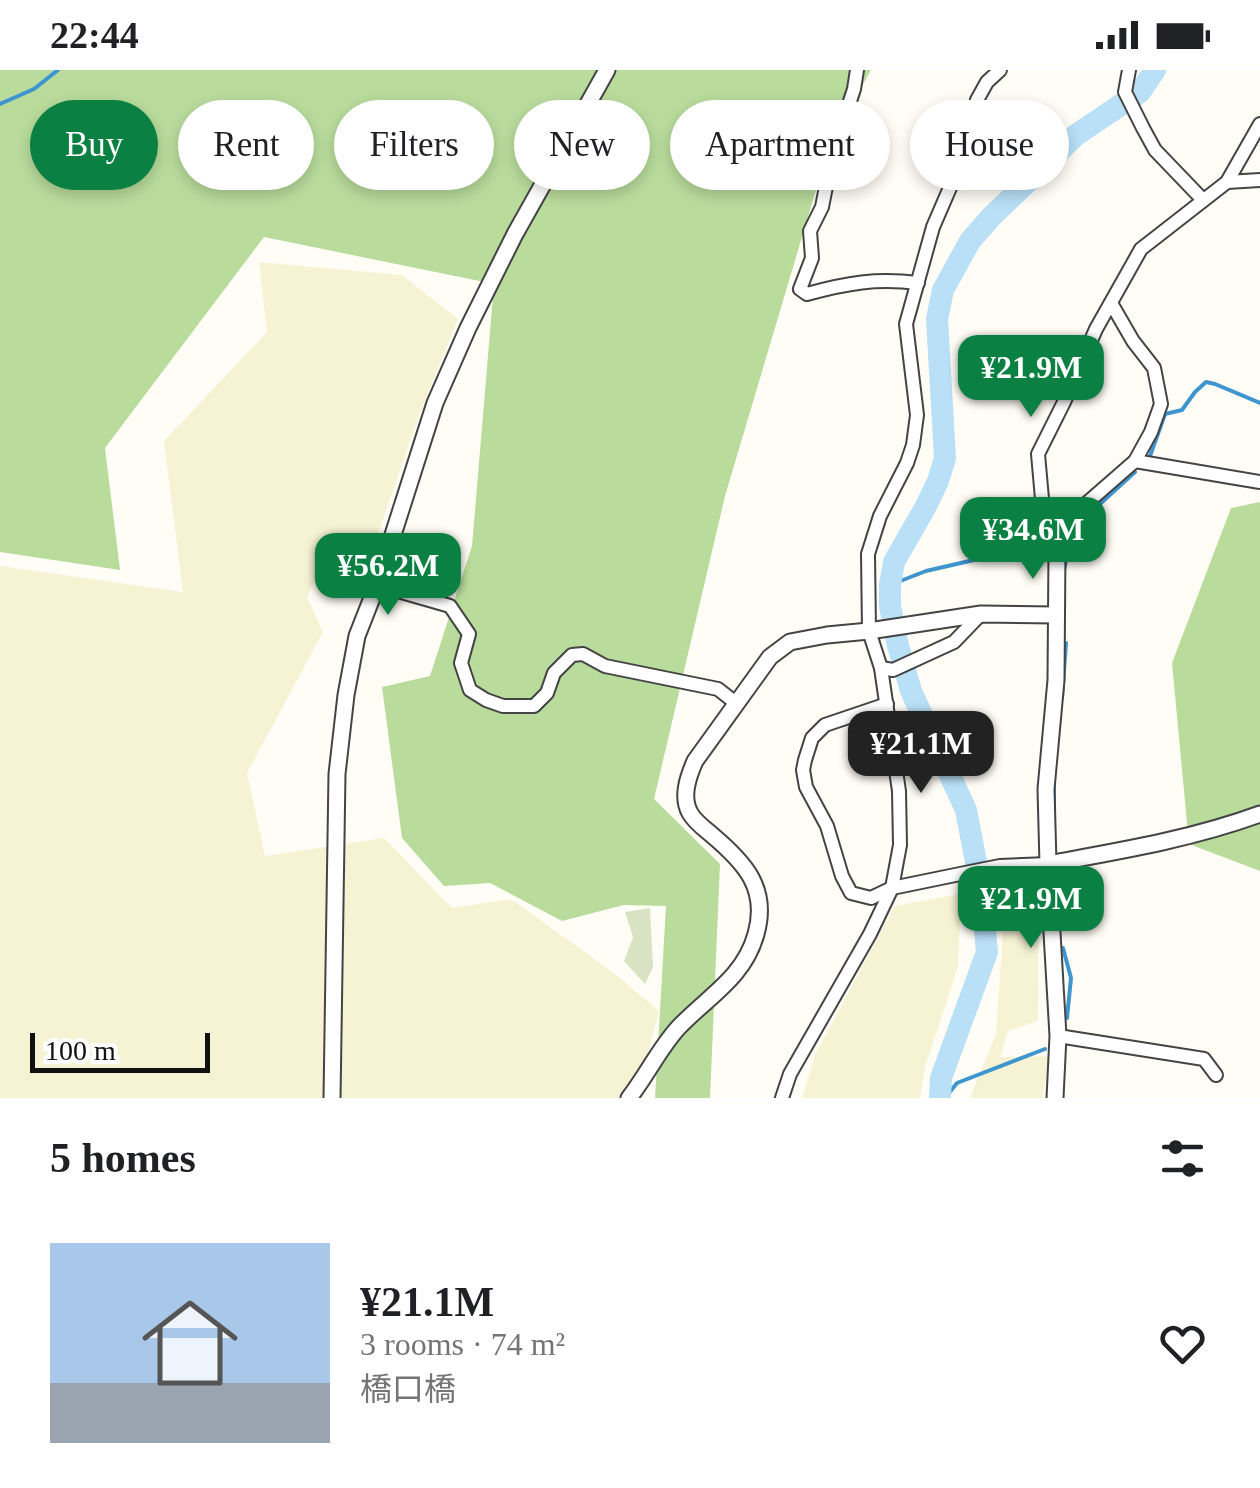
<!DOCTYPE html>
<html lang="en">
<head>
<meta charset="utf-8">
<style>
  :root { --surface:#fff; --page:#f2f2f2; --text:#202124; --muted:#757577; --accent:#0b8043 }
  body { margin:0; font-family:"Times New Roman","Noto Sans JP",serif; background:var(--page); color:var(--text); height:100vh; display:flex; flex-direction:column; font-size:38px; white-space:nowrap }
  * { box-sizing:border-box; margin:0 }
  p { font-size:32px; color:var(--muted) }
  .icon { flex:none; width:55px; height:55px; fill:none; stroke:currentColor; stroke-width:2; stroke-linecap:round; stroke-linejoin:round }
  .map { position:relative; height:1028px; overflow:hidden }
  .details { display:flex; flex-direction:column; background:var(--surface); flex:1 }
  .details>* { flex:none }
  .guide { position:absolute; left:30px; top:30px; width:1200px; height:90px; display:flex; gap:20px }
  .scale { position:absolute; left:30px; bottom:25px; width:180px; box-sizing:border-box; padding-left:10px; border:5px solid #111; border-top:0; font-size:28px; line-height:35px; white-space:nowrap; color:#111; -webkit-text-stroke:8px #fff; paint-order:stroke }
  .price { position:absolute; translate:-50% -85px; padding:0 22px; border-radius:20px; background:var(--accent); color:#fff; font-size:32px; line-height:65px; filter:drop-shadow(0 2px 5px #0008) }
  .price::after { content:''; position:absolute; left:50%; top:60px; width:30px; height:22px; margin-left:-15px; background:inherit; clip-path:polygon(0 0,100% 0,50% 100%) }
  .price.current { background:#222; color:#fff }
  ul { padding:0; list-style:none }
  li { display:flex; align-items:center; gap:30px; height:250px; padding:0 50px }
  li span { display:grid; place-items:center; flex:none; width:280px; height:200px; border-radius:0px; color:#555 }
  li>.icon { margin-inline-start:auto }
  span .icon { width:120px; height:120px; fill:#fffc; stroke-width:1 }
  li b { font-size:42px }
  h2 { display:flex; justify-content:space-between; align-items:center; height:120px; padding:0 50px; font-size:42px }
  .tag { padding:0 35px; border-radius:45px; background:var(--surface); box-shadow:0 5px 15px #0003; font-size:35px; line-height:90px }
  .tag.current { background:var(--accent); color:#fff }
  .status { display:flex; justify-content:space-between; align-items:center; height:70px; padding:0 50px; background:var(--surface); direction:ltr }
  .status svg { height:28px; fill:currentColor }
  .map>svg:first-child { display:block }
</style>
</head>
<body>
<div class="status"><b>22:44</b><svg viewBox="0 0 49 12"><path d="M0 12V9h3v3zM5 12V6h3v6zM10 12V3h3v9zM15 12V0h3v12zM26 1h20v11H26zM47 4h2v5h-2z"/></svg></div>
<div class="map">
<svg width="1260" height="1028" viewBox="0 0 1260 1028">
  <rect width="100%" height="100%" fill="#fffdf5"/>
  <g fill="#f6f3d4">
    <polygon points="259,192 402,205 458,249 421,340 357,524 315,510 307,527 323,562 247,703 265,786 384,768 452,838 511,829 615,904 659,941 636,1028 0,1028 0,496 183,522 164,371 267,262"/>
    <polygon points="1039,805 1038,951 1008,961 1000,987 1051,986 1042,1028 970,1028 996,964 1006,818"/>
    <polygon points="961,824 958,897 925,997 920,1028 802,1028 815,985 895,836"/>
  </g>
  <g fill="#b9dc9c">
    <polygon points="0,0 871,0 829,76 725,426 654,729 720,794 710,1028 655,1028 666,836 624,835 562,851 490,813 444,816 402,768 382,617 430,606 472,476 494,214 264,167 105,378 120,500 0,482"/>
    <polygon points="1260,432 1260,801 1189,774 1172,593 1231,438"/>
  </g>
  <polygon fill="#d9e3c4" points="650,838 653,897 645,914 624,891 633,867 625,842"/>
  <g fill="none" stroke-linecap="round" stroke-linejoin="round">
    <g stroke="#3f96cf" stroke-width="4">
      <polyline points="0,34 34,19 58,0"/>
      <polyline points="1150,386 1165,344 1182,340 1195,322 1206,312 1215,314 1260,333"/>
      <polyline points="1064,500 1071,467 1077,455 1135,402"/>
      <polyline points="890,515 926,501 1035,476"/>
      <polyline points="1062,628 1066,573"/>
      <polyline points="1054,738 1054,708"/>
      <polyline points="1063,878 1071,908 1067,948"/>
      <polyline points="945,1028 957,1013 1045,979"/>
    </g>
    <polyline stroke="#b9e0f7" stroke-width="22" points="940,1028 941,1008 987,882 981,818 966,740 911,621 898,576 890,536 890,515 894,492 926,436 938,411 945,388 937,249 943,220 970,171 991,147 1076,65 1140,22 1155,0"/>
    <defs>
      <g id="minor">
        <path d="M857,0L854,19L832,86L822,137L810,161L812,188L800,219L807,224C847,213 876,208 918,213"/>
        <polyline points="1129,0 1125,22 1143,58 1155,80 1203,130"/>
        <polyline points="1227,112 1260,110"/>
        <polyline points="1135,391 1260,412"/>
        <polyline points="1057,480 1043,440 1038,384 1064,332 1096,259 1141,179 1227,112 1260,54"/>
        <polyline points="1057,480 1072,446 1135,391 1151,362 1161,334 1154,298 1133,271 1111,233"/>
        <polyline points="377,515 450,536 469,564 461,593 470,620 486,630 503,636 534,636 547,623 554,603 572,585 583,584 605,596 718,619 737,634"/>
        <polyline points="881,598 893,600 954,572 981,544"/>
        <polyline points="887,634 825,655 812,668 805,690 803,700 806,717 827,756 842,806 851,823 871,828 892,818 965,803 1000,796 1048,794"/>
        <polyline points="1058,966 1204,989 1216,1005"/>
        <polyline points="782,1028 790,1004 870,864 892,818 900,775 899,721 881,598 869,561 868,484 880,446 907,393 913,375 917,345 906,254 933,157 952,113 977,30 987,12 1000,0"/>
      </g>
      <g id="tertiary">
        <path d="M1048,794C1119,781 1192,769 1260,744"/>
        <polyline points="332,1028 337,704 346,625 357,566 377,515 435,333 468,258 515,164 607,0"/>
        <path d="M629,1028C647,1005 659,979 678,958C707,927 744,908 756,864C769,818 744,792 712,765C705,759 695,752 690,743C681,727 688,707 695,691L770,587L790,572L827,565L869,561L981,544L1055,545"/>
        <polyline points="1055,1028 1058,966 1048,794 1046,719 1056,610 1057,480"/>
      </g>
    </defs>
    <use href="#minor" stroke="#444" stroke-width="16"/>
    <use href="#tertiary" stroke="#444" stroke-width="19"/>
    <use href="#minor" stroke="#fff" stroke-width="12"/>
    <use href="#tertiary" stroke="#fff" stroke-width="15"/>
  </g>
</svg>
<div class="scale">100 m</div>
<b class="price" style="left:1031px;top:350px">¥21.9M</b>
<b class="price" style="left:1033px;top:512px">¥34.6M</b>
<b class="price" style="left:388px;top:548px">¥56.2M</b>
<b class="price current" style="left:921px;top:726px">¥21.1M</b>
<b class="price" style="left:1031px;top:881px">¥21.9M</b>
<div class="guide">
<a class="tag current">Buy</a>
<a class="tag">Rent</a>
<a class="tag">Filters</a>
<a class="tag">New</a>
<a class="tag">Apartment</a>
<a class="tag">House</a>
</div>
</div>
<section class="details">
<h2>5 homes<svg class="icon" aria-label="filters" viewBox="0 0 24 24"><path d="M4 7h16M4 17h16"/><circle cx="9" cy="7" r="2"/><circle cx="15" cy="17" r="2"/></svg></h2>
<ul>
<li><span style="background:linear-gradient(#a9c7e8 70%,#9aa5b1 0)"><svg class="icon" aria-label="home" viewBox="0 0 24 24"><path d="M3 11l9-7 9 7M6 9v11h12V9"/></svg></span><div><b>¥21.1M</b><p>3 rooms · 74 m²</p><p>橋口橋</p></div><svg class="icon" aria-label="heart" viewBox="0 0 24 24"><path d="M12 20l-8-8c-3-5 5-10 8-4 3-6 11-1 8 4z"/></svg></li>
</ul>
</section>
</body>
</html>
